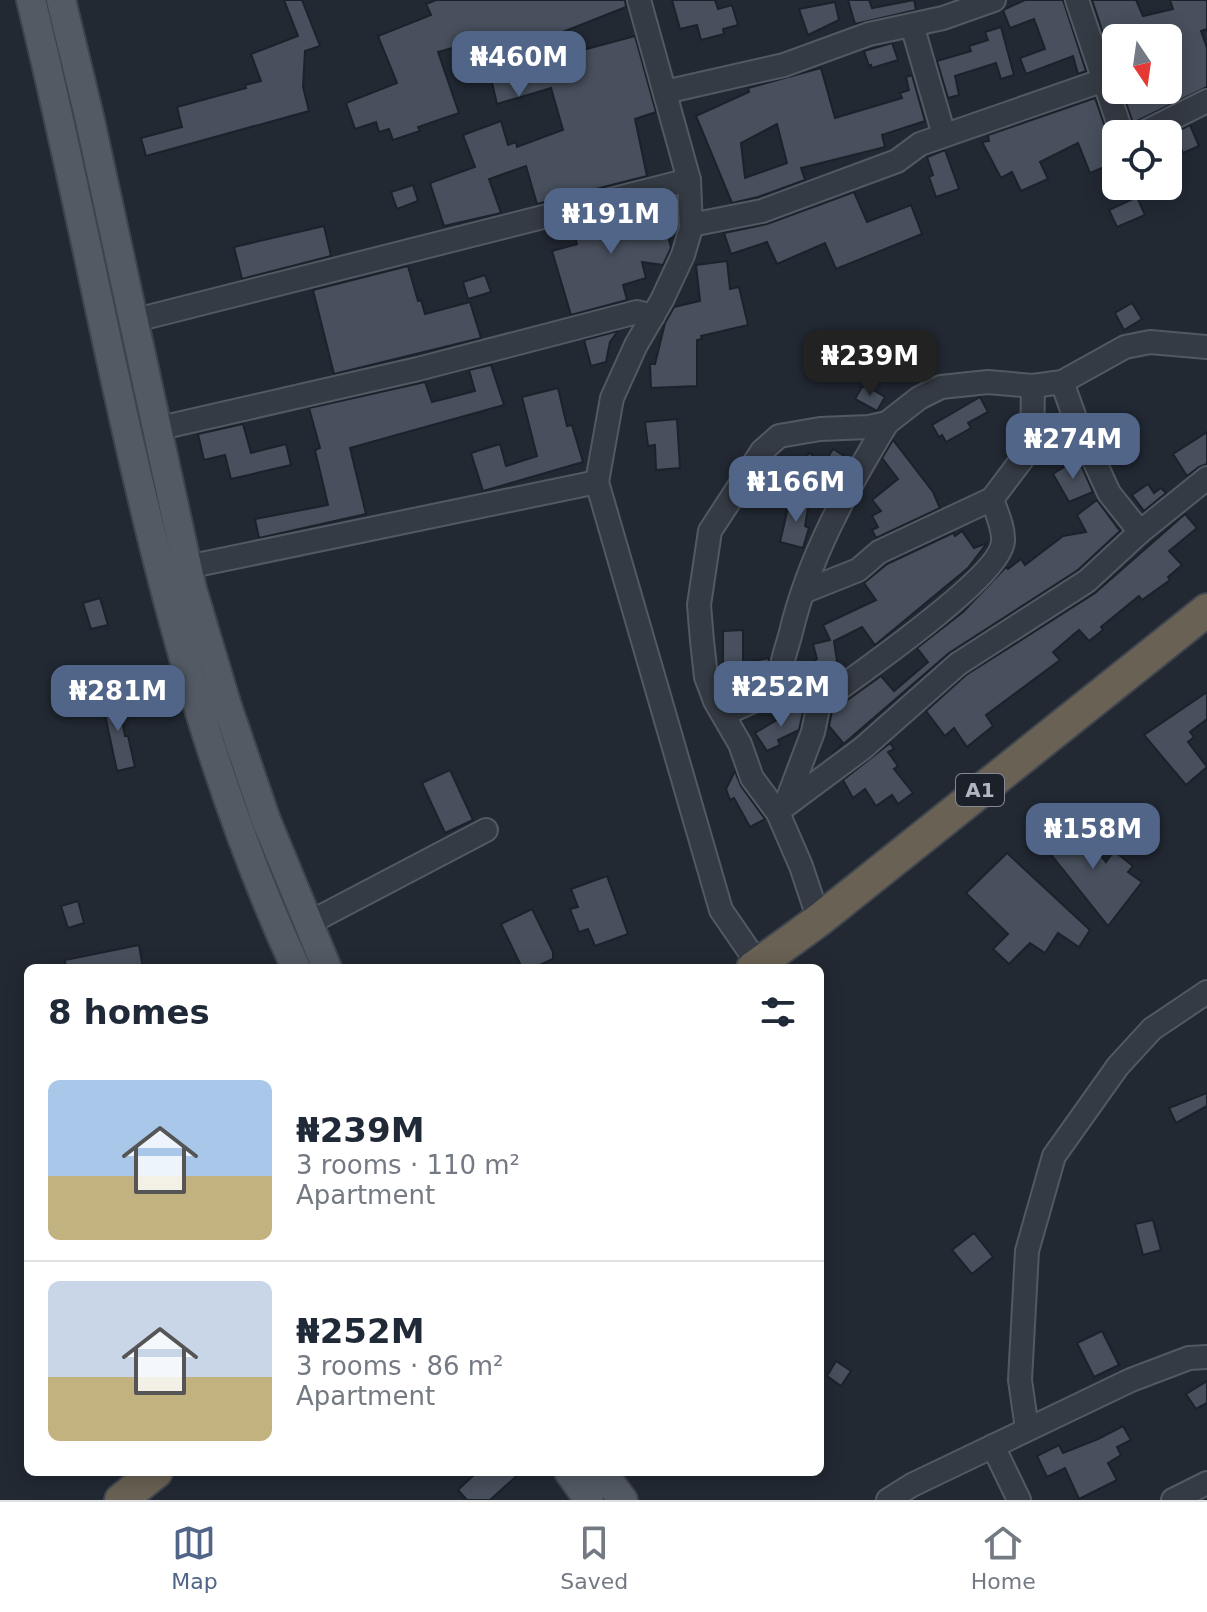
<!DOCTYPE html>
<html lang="en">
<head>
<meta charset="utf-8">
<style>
  :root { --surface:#fff; --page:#f6f6f7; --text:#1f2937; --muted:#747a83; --line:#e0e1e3; --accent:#506587 }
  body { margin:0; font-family:"DejaVu Sans",sans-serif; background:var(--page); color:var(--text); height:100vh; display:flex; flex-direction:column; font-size:30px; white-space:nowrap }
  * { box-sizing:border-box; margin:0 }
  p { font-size:26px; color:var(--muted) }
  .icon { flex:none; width:44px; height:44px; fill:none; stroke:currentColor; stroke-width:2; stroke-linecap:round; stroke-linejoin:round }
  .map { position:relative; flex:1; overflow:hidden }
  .details { position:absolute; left:24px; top:964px; width:800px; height:512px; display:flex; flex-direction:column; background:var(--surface); border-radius:12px; box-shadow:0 4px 20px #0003 }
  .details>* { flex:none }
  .needle { width:52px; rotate:167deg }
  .buttons { position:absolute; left:1102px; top:24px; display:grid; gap:16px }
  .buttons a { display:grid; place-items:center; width:80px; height:80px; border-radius:12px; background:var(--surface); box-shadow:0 4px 20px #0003; font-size:40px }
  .price { position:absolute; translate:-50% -68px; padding:0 18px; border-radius:16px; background:var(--accent); color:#fff; font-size:26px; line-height:52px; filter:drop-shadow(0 2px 4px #0008) }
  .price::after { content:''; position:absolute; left:50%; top:48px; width:24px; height:18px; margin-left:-12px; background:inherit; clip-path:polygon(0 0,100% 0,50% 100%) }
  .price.selected { background:#222; color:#fff }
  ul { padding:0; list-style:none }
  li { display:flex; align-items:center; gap:24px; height:200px; padding:0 24px }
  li+li { border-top:2px solid var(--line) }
  li span { display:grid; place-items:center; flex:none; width:224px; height:160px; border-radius:12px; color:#555 }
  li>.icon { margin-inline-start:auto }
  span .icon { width:96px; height:96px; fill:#fffc; stroke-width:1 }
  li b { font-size:34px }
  h2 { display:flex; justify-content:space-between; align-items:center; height:96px; padding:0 24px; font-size:34px }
  .tabs { display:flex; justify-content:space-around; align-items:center; height:112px; border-top:2px solid var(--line); background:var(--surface); font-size:22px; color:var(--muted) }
  .tabs a { display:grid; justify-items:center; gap:4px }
  .tabs .selected { color:var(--accent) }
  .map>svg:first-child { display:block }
</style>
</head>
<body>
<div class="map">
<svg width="1207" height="1500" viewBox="0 0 1207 1500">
  <rect width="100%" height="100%" fill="#222933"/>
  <g fill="#48505d" stroke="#1c222b" stroke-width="2" fill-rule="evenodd">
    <polygon points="284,0 302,0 320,46 305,51 303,87 309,111 146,156 141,138 182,127 177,107 246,88 245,85 261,81 251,54 298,36"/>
    <polygon points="436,0 625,0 626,7 532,44 538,62 635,36 656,112 635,119 647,176 537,204 526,166 489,179 501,213 444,226 430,183 475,167 463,135 501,121 508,145 516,142 517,147 563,130 551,88 497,104 482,40 438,52 459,113 418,127 420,131 393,140 389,129 379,132 376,122 355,129 346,103 397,83 378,36 431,15 426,4"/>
    <polygon points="672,0 715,0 718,9 732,5 738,25 723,29 724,34 701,40 697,25 680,29"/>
    <polygon points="848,0 869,0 872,8 914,0 916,10 855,24"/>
    <polygon points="1025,0 1063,0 1086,71 1078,74 1073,56 1026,74 1020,58 1045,49 1034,19 1010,28 1003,10"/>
    <polygon points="1092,0 1136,0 1143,16 1173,9 1170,0 1207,0 1207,29 1201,31 1207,48 1207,87 1133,123 1126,103 1154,90 1168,90 1168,38 1116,38 1116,72"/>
    <polygon points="835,2 839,20 808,35 799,9"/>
    <polygon points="1001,27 1014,75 1001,79 996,63 955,76 959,95 948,98 937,61 971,51 969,46 988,40 985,32"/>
    <polygon points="892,43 898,60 872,68 871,65 869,66 864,51"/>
    <path d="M821,68L835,118L902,98L900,93L909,90L906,77L912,75L925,121L882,135L885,147L801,168L805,180L758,197L732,203L696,116L749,92L748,88ZM777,124L787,163L745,178L741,143Z"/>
    <polygon points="1095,98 1109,138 1116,146 1116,162 1090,173 1078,143 1040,162 1048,179 1021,191 1012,172 1001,178 982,142 989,141 988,135"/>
    <polygon points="1190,125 1199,146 1183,153 1178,142 1168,146 1168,136"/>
    <polygon points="945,150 959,189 936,197 929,177 933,175 927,157"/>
    <polygon points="413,185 418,201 397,209 391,192"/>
    <polygon points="854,192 867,222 911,205 922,234 836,269 825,243 777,264 767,242 731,254 724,233 767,224"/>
    <polygon points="1137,197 1145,215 1117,227 1109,210"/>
    <polygon points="660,202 671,248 663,265 642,262 646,278 623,285 627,300 571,315 552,251 577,244 572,224"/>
    <polygon points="324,226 331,256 242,279 234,247"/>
    <polygon points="727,261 730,289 739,287 748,325 701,336 702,339 697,340 697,386 651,388 650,364 655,364 665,323 674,307 700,301 696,265"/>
    <polygon points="408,266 418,301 421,300 425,314 470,302 481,338 334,374 313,290"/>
    <polygon points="485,275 491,292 468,299 463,282"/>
    <polygon points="1132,303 1142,319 1124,330 1115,313"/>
    <polygon points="618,331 610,342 606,362 591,366 584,340"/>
    <polygon points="491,365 504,405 350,448 366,514 259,538 255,519 328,505 315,450 320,448 309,408 425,382 432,402 475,391 469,370"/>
    <polygon points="862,387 868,387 885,397 877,411 855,399"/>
    <polygon points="558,388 567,426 572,425 583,462 483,491 471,453 500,444 506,466 537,456 522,397"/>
    <polygon points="980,397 988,412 968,423 971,428 946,442 942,435 939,437 932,425"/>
    <polygon points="677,419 680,468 656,470 655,445 648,446 645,422"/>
    <polygon points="243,424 251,453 286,444 291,465 231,479 225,455 204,460 198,434"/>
    <polygon points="1207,432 1207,464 1199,467 1187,476 1173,454"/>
    <polygon points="893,440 933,492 940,508 876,538 872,530 878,527 872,516 881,511 872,500 898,479 882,458"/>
    <polygon points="833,449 849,459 827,495 795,474 809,453 824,463"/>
    <polygon points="1078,458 1093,492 1069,502 1053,474"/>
    <polygon points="1148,484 1154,493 1161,488 1166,493 1144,511 1132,495"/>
    <polygon points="790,499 809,502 805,526 809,528 803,548 780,542"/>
    <polygon points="1097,500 1120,531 1078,570 949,653 833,753 843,743 829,726 832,711 881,676 894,691 928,662 917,648 963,612 1006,567 1008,569 1021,559 1025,565 1063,536 1086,532 1077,515"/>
    <polygon points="1185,514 1197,528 1169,551 1182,565 1168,577 1170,580 1142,600 1139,596 1101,627 1103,630 1089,641 1079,630 1053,652 1060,660 986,715 993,726 967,747 954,728 945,736 926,711 966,675 1095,593"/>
    <polygon points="962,531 974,548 987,543 968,568 875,645 862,627 834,641 837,661 843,669 825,682 818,683 807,665 817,659 813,644 830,640 823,625 876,600 864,583 887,564 953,533 955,536"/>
    <polygon points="100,598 108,625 91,629 83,603"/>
    <polygon points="743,630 743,663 769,658 768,675 746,679 748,688 729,697 719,667 723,666 723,631"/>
    <polygon points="1207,692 1207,719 1190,732 1194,737 1188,742 1207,767 1186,785 1144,735"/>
    <polygon points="117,693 125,736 128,736 135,767 117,771 101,696"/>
    <polygon points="805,703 799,730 778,740 780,745 767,751 755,733"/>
    <polygon points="890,743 894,749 888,752 898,766 894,769 913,793 898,804 892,795 876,806 865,789 853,798 843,780"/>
    <polygon points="450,770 473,820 445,833 422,783"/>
    <polygon points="735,771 741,786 765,819 750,827 734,798 730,800 726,789"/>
    <polygon points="1071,819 1106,862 1114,851 1133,866 1128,872 1142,882 1108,926 1041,842"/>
    <polygon points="1007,853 1090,930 1079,947 1058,933 1045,953 1030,943 1009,964 993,949 1008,934 966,893"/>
    <polygon points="607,876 628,934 595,946 588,929 579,932 570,909 578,907 571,889"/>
    <polygon points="78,901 84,923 68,928 61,906"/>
    <polygon points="532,909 553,952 553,959 533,968 522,968 501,924"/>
    <polygon points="139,945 143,968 66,968 65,960"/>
    <polygon points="1207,1093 1207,1106 1176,1123 1169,1108"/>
    <polygon points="1153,1220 1161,1250 1143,1255 1135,1224"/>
    <polygon points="974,1233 993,1257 972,1274 952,1250"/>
    <polygon points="1102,1331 1119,1365 1094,1377 1077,1343"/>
    <polygon points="836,1361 851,1371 841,1386 827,1376"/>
    <polygon points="1207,1381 1207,1403 1196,1409 1186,1394"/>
    <polygon points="1123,1426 1131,1440 1117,1447 1121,1455 1108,1463 1117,1480 1079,1499 1065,1468 1047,1477 1037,1456 1059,1445 1063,1453 1098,1439"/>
    <polygon points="477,1472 521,1472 490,1500 467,1500 458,1490"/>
  </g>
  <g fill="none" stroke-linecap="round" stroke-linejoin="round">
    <defs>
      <g id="minor">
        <polyline points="639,0 689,180 691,228 683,255 662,300 636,345 612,398 597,482 721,910 758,964"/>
        <polyline points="1077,0 1122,134"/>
        <polyline points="912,25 944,135"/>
        <polyline points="665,92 784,65 869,34 943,18 994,0"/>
        <polyline points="1141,134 1207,101"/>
        <polyline points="691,225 762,211 897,161 920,144 1104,80"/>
        <polyline points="132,321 689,180"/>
        <polyline points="1062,382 1076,421 1109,493 1140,532"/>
        <polyline points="156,429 418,369 637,312 653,316"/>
        <polyline points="187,567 597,482"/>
        <polyline points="803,592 858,570 879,552 992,499"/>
        <path d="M724,714L769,694L782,680C780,662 787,649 791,632C809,557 847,489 887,423"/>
        <polyline points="785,806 863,748 958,664 1087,581 1140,532 1207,478"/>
        <path d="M778,813L785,806L813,732L819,703C852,679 1002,576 1003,541C1004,528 996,511 992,499L1032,446L1033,386"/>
        <polyline points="819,920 801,866 778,813 752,778 740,744 715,701 706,677 702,641 699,605 710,531 762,451 779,436 820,429 869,427 887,423 919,398 941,387 988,382 1033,386 1062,382 1125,347 1150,342 1207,347"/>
        <polyline points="307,924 486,830"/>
        <polyline points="1027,1429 1020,1380 1027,1251 1054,1156 1118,1066 1152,1029 1207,992"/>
        <polyline points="993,1446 1019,1500"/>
        <polyline points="888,1500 912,1485 1131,1380 1189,1358 1207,1357"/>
        <polyline points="1173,1500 1207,1483"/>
      </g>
      <g id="major">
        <path d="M31,0C111,324 155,662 296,968"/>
        <polyline points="61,0 89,116 192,589 227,706 266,820 327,968"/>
        <polyline points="569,1472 589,1500"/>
        <polyline points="602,1472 623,1500"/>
      </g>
      <g id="highway">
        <polyline points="753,968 819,920 1207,610"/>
        <polyline points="121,1500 156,1472"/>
      </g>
    </defs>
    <use href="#minor" stroke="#525962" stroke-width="26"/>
    <use href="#major" stroke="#3e444e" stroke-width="32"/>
    <use href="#highway" stroke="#3f464f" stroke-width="36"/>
    <use href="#minor" stroke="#353b44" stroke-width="22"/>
    <use href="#major" stroke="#535a64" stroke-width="28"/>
    <use href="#highway" stroke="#696153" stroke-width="32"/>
  </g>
  <g text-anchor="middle" stroke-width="8" stroke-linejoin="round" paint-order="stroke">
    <rect fill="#1b2029" stroke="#838993" stroke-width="2" x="956" y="774" width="48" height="32" rx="6"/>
    <g font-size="20" font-weight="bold" fill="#afb6c1">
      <text x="980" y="797">A1</text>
    </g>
  </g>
</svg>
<div class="buttons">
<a><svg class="needle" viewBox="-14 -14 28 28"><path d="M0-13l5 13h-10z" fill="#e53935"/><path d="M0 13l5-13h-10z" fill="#747a83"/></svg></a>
<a><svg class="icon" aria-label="locate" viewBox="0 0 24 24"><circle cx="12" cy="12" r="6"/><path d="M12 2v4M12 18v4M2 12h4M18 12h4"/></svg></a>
</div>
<b class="price" style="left:519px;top:99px">₦460M</b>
<b class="price" style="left:611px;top:256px">₦191M</b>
<b class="price selected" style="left:870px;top:398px">₦239M</b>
<b class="price" style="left:1073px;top:481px">₦274M</b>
<b class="price" style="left:796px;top:524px">₦166M</b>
<b class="price" style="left:781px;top:729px">₦252M</b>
<b class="price" style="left:118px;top:733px">₦281M</b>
<b class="price" style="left:1093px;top:871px">₦158M</b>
<section class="details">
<h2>8 homes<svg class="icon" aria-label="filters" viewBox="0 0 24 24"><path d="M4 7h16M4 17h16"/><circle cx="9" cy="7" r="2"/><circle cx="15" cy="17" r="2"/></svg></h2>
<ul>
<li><span style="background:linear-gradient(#a9c7e8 60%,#c2b280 0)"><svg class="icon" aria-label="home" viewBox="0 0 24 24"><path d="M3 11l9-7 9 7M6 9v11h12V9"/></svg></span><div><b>₦239M</b><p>3 rooms · 110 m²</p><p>Apartment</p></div></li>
<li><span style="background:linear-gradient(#c9d6e8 60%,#c2b280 0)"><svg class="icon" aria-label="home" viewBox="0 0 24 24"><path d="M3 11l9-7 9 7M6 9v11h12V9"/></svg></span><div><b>₦252M</b><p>3 rooms · 86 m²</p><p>Apartment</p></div></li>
</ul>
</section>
</div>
<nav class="tabs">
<a class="selected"><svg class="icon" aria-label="map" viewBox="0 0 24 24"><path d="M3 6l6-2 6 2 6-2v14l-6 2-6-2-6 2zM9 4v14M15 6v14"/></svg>Map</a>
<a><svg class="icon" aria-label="saved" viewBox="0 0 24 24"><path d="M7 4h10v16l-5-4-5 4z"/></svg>Saved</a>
<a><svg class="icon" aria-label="home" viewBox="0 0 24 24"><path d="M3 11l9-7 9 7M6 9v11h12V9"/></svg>Home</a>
</nav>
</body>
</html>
